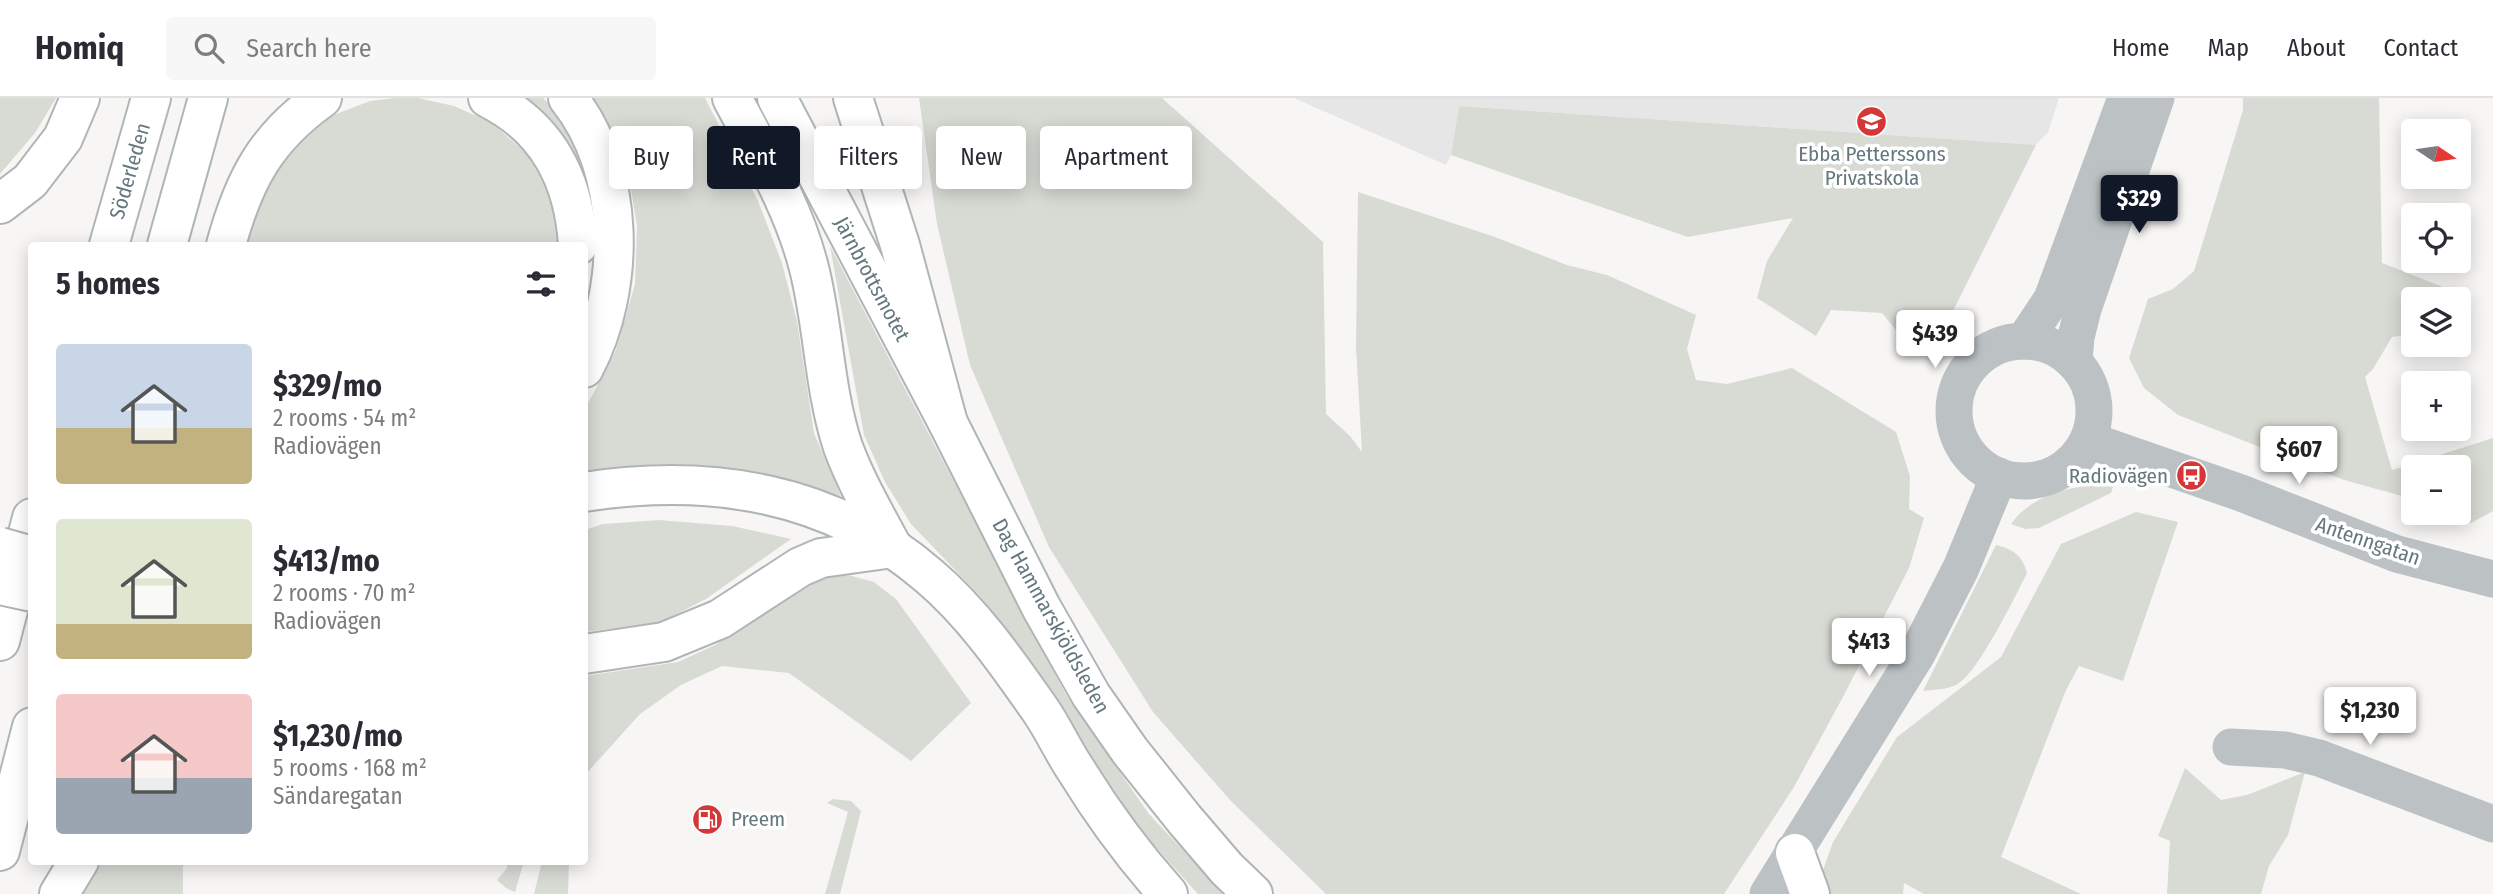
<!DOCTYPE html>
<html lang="en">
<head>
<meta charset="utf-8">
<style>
  :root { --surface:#fff; --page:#f7f7f7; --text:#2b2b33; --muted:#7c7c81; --line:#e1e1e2; --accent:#111827 }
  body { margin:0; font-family:"Fira Sans Condensed",sans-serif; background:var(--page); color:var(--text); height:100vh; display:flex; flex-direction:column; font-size:26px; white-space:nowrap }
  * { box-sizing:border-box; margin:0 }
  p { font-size:23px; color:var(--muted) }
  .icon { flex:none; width:38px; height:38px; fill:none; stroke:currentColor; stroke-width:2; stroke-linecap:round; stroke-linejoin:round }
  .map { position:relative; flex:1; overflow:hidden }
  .details { position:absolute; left:28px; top:144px; width:560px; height:623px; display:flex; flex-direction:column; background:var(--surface); border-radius:7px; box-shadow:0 4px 18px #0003 }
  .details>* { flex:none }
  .guide { position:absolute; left:609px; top:28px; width:665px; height:63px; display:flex; gap:14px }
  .needle { width:46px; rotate:103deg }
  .controls { position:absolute; left:2401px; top:21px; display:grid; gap:14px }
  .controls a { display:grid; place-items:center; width:70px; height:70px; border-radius:7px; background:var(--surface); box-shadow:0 4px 18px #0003; font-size:35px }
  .price { position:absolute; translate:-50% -60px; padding:0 16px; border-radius:7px; background:#fff; color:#222; font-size:23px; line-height:46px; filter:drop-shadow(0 2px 4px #0008) }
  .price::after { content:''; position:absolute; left:50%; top:42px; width:21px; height:16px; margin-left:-10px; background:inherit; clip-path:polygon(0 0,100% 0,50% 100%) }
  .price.selected { background:var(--accent); color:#fff }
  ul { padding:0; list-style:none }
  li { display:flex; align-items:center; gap:21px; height:175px; padding:0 28px }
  li span { display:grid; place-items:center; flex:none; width:196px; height:140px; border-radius:7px; color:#555 }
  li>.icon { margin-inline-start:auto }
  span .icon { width:84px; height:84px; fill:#fffc; stroke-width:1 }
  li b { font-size:30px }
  h2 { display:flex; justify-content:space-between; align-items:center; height:84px; padding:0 28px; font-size:30px }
  .chip { padding:0 24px; border-radius:7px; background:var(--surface); box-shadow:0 4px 18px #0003; font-size:24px; line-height:63px }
  .chip.selected { background:var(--accent); color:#fff }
  header { display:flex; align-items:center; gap:42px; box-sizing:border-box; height:98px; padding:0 35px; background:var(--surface); border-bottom:2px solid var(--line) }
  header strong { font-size:33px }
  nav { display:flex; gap:38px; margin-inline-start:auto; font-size:24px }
  .search { width:490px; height:63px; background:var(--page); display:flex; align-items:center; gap:18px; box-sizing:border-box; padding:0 24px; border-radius:7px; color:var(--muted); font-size:26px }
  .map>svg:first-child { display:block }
</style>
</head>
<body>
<header>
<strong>Homiq</strong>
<div class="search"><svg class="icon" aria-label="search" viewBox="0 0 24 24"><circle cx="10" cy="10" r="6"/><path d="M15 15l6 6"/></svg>Search here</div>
<nav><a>Home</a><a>Map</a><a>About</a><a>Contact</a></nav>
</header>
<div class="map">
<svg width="2493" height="796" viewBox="0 0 2493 796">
  <rect width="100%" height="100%" fill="#f7f6f4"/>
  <polygon fill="#e5e6e5" points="1294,0 2059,0 2048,34 2036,47 1459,8 1451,57 1446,67"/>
  <g fill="#d8dbd4">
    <polygon points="0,0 56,0 35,35 0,76"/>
    <polygon points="395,0 418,0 454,8 492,25 529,58 553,103 560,147 236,147 239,137 287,53 323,21 370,3"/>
    <polygon points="517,0 543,0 553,10 581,56 586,97"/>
    <path d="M590,0H705L758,103L782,165L797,223L814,335L841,398C753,367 677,358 585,374V311L616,252L635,186L637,128L628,73L607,25Z"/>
    <polygon points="919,0 1162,0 1323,144 1326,316 1350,338 1362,354 1356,250 1358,94 1495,139 1567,167 1607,177 1696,217 1687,251 1696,282 1727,286 1792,270 1896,334 1910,378 1909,411 1924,420 1909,470 1844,597 1794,689 1724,796 1326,796 1230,702 1153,614 1049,449 970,267 937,126"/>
    <polygon points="2243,0 2379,0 2382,165 2466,198 2462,235 2459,235 2459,201 2413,201 2413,236 2392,239 2373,271 2365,279 2392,372 2493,340 2493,413 2471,425 2446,415 2459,415 2459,369 2413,369 2413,401 2344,382 2178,317 2144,290 2129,260 2148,201 2173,191 2194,173 2243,12"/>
    <polygon points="1459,8 2036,47 1952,215 1928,239 1901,238 1882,215 1831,212 1816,238 1757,200 1767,163 1793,120 1688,139 1451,57"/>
    <polygon points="830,148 1065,595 1149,716 1224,796 1198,796 1140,732 1026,558 981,499 911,426 885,384 864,337"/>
    <path d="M2098,387L2113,389L2111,395L2039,430L2025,431L2011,426C2031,398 2066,389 2098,387Z"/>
    <polygon points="2136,414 2178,424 2123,583 2079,568 2066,592 2001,759 2081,796 1924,796 1904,785 1903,796 1825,796 1823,772 1833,744 1897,639 2001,559 2061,446"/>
    <polygon points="659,422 732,428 791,441 706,501 661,524 585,534 585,432 603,426"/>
    <path d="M1996,447C2013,451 2023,458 2027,475C2015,499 1977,577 1956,587C1948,591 1932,592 1923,593Z"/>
    <polygon points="848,477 874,484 896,501 971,605 911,663 789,575 722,568 681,587 640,616 585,677 585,578 678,564 715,547 821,480"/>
    <polygon points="2185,670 2221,702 2247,697 2305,674 2288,737 2269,768 2261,796 2167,796 2170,743 2158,738"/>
    <polygon points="833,701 851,703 861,713 840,796 825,796 848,714 827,705"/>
    <polygon points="96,763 183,763 183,796 76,796"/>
    <polygon points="508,763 524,763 515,794 506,790 497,782 507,770"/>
    <polygon points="542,763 569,763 568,796 534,796"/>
  </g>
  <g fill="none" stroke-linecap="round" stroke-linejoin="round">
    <defs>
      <g id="major">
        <polyline points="777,0 948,325 1041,509 1091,597 1130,653 1185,722 1227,771 1253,796"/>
        <path d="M584,394C709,375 831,393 929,478C973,515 1008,566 1041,613C1054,632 1063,653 1076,672C1103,716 1134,758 1168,796"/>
        <polyline points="1795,755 1810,796"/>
      </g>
      <g id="highway">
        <path d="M488,0C548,30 574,82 578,147"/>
        <path d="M568,0C626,72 626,191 584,270"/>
        <polyline points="853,0 900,147 948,325"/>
        <polyline points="0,106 30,83 63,40 80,0"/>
        <polyline points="109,147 151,0"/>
        <polyline points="167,147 208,0"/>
        <path d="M226,147C244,81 266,40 322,0"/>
        <polyline points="0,543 32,420"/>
        <path d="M584,556L664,544L720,521L800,469L821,460L893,450C875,417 856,384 843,349C824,292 824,229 809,170C794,110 761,55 732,0"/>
        <polyline points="0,753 32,629"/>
        <polyline points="59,796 79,763"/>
      </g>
    </defs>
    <use href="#major" stroke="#aeb5b7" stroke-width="42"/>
    <use href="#highway" stroke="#b0b6b8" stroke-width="42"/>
    <g stroke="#bcc2c4" stroke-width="37">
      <polyline points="2024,243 2052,201 2126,0"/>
      <circle cx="2024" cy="313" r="70"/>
      <polyline points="2074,264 2076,239 2083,211 2156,0"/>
      <polyline points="2088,342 2241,395 2397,456 2493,481"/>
      <polyline points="2231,649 2285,652 2319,660 2493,726"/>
      <polyline points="1768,796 1917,556 1961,470 1999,378"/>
    </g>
    <use href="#major" stroke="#fff" stroke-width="38"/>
    <use href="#highway" stroke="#fff" stroke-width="38"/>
    <defs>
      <polyline id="major-bridge" points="0,487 32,494"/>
      <polyline id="highway-bridge" points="0,449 32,458"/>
    </defs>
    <use href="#major-bridge" stroke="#aeb5b7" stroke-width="42" stroke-linecap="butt"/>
    <use href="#highway-bridge" stroke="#b0b6b8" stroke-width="42" stroke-linecap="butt"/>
    <use href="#major-bridge" stroke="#fff" stroke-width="38"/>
    <use href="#highway-bridge" stroke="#fff" stroke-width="38"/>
  </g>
  <defs>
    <symbol id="school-disc" viewBox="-11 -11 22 22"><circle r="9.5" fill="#d53637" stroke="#fff"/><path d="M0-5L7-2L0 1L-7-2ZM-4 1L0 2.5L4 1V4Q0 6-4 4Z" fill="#fff"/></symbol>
    <symbol id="bus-disc" viewBox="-11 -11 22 22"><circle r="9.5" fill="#d53637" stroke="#fff"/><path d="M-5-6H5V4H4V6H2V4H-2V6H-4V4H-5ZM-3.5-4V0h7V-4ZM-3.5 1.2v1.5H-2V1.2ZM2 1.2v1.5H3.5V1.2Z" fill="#fff"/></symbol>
    <symbol id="fuel-disc" viewBox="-11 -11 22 22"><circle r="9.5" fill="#d53637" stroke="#fff"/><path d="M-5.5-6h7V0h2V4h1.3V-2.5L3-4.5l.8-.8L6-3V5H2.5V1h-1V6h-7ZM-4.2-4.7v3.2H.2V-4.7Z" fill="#fff"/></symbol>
  </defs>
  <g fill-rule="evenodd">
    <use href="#school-disc" x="1854" y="6" width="35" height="35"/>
    <use href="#bus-disc" x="2174" y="360" width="35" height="35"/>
    <use href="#fuel-disc" x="690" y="704" width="35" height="35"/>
  </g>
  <g text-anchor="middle" stroke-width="7" stroke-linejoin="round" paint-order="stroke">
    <g font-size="21" fill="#64787d" stroke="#fff">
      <text x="1872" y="63">Ebba Petterssons<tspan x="1872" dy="24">Privatskola</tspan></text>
      <text x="2168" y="385" text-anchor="end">Radiovägen</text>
      <text x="731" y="728" text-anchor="start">Preem</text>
    </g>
    <g font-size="21" fill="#64787d" stroke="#fff">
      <text transform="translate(130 73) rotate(-74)" y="7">Söderleden</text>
      <text transform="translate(872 181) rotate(62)" y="7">Järnbrottsmotet</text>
      <text transform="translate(2368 443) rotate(19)" y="7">Antenngatan</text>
      <text transform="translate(1051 518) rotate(61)" y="7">Dag Hammarskjöldsleden</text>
    </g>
  </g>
</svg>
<div class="controls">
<a><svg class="needle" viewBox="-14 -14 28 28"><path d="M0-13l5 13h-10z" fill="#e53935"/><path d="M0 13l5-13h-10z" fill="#7c7c81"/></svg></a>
<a><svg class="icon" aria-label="locate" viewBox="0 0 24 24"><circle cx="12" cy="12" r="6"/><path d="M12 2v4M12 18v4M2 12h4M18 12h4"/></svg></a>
<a><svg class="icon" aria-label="layers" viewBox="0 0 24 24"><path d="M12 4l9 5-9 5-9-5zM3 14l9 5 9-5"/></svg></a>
<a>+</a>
<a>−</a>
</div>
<b class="price selected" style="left:2139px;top:137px">$329</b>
<b class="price" style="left:1935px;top:272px">$439</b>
<b class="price" style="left:2299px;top:388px">$607</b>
<b class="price" style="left:1869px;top:580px">$413</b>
<b class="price" style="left:2370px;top:649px">$1,230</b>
<div class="guide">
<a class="chip">Buy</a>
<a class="chip selected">Rent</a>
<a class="chip">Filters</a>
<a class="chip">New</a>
<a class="chip">Apartment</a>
</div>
<section class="details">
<h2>5 homes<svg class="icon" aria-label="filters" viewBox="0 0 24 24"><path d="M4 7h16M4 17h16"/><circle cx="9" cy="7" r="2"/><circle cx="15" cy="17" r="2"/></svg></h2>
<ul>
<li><span style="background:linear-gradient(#c9d6e8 60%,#c2b280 0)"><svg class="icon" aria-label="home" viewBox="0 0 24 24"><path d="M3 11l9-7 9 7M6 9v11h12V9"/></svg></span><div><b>$329/mo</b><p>2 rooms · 54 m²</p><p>Radiovägen</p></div></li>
<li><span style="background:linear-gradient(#dfe7d0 75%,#c2b280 0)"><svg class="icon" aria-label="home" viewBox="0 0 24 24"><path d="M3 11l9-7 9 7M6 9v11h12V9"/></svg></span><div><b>$413/mo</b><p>2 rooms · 70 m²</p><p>Radiovägen</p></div></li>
<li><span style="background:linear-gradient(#f6c9c9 60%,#9aa5b1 0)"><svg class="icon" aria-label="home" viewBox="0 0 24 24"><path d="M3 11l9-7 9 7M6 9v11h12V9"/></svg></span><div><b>$1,230/mo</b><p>5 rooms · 168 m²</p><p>Sändaregatan</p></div></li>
</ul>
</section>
</div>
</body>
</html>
